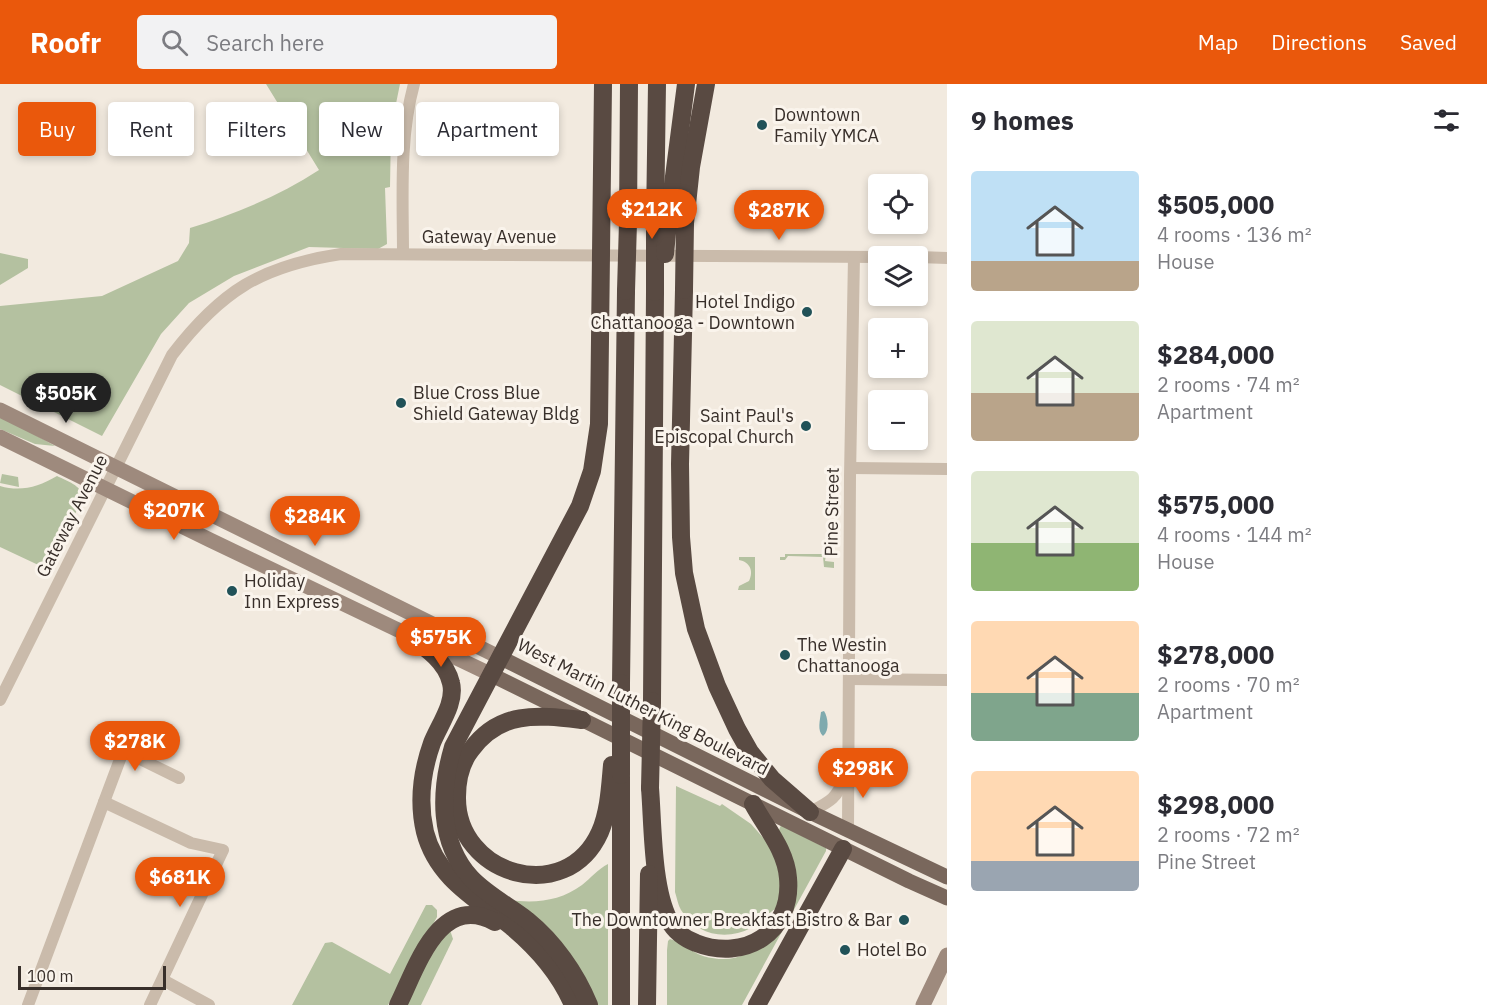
<!DOCTYPE html>
<html lang="en">
<head>
<meta charset="utf-8">
<style>
  :root { --surface:#fff; --page:#f2f2f3; --text:#2b2b33; --muted:#7c7c81; --accent:#ea580c }
  body { margin:0; font-family:"IBM Plex Sans",sans-serif; background:var(--page); color:var(--text); height:100vh; display:flex; flex-direction:column; font-size:22px; white-space:nowrap }
  * { box-sizing:border-box; margin:0 }
  p { font-size:20px; color:var(--muted) }
  .icon { flex:none; width:33px; height:33px; fill:none; stroke:currentColor; stroke-width:2; stroke-linecap:round; stroke-linejoin:round }
  .map { position:relative; flex:1; overflow:hidden }
  .side { display:flex; flex-direction:column; background:var(--surface); width:540px }
  .side>* { flex:none }
  .banner { position:absolute; left:18px; top:18px; width:570px; height:54px; display:flex; gap:12px }
  .controls { position:absolute; left:868px; top:90px; display:grid; gap:12px }
  .controls a { display:grid; place-items:center; width:60px; height:60px; border-radius:6px; background:var(--surface); box-shadow:0 3px 9px #0003; font-size:30px }
  .scale { position:absolute; left:18px; bottom:15px; width:148px; box-sizing:border-box; padding-left:6px; border:3px solid #382f2a; border-top:0; font-size:16px; line-height:21px; white-space:nowrap; color:#382f2a; -webkit-text-stroke:4px #faf4ec; paint-order:stroke }
  .price { position:absolute; translate:-50% -51px; padding:0 14px; border-radius:21px; background:var(--accent); color:#fff; font-size:20px; line-height:39px; filter:drop-shadow(0 2px 3px #0008) }
  .price::after { content:''; position:absolute; left:50%; top:36px; width:18px; height:14px; margin-left:-9px; background:inherit; clip-path:polygon(0 0,100% 0,50% 100%) }
  .price.on { background:#222; color:#fff }
  ul { padding:0; list-style:none }
  li { display:flex; align-items:center; gap:18px; height:150px; padding:0 24px }
  li span { display:grid; place-items:center; flex:none; width:168px; height:120px; border-radius:6px; color:#555 }
  li>.icon { margin-inline-start:auto }
  span .icon { width:72px; height:72px; fill:#fffc; stroke-width:1 }
  li b { font-size:26px }
  h2 { display:flex; justify-content:space-between; align-items:center; height:72px; padding:0 24px; font-size:26px }
  .pill { padding:0 21px; border-radius:6px; background:var(--surface); box-shadow:0 3px 9px #0003; font-size:21px; line-height:54px }
  .pill.on { background:var(--accent); color:#fff }
  header { display:flex; align-items:center; gap:36px; box-sizing:border-box; height:84px; padding:0 30px; background:var(--accent); color:#fff }
  header strong { font-size:28px }
  nav { display:flex; gap:33px; margin-inline-start:auto; font-size:21px }
  .search { width:420px; height:54px; background:var(--page); display:flex; align-items:center; gap:15px; box-sizing:border-box; padding:0 21px; border-radius:6px; color:var(--muted); font-size:22px }
  main { display:flex; flex:1; min-height:0 }
  .map>svg:first-child { display:block }
</style>
</head>
<body>
<header>
<strong>Roofr</strong>
<div class="search"><svg class="icon" aria-label="search" viewBox="0 0 24 24"><circle cx="10" cy="10" r="6"/><path d="M15 15l6 6"/></svg>Search here</div>
<nav><a>Map</a><a>Directions</a><a>Saved</a></nav>
</header>
<main>
<div class="map">
<svg width="947" height="921" viewBox="0 0 947 921">
  <rect width="100%" height="100%" fill="#f2eadf"/>
  <g fill="#b4c1a0">
    <path d="M266,0H400L391,44L390,103L385,104L387,160L378,165L309,163L234,192L189,219L161,250L102,352L0,301V222L102,212L178,177L189,159L190,144C235,130 279,112 319,86Z"/>
    <polygon points="0,169 28,175 28,184 0,201"/>
    <polygon points="0,331 55,362 35,360 0,345"/>
    <polygon points="2,390 18,393 19,403 0,399"/>
    <path d="M57,392C67,397 81,401 83,413L49,486L0,463V402C21,408 38,403 57,392Z"/>
    <polygon points="785,470 826,470 825,477 834,478 834,484 824,483 823,473 788,472 785,476 780,476 780,473 785,473"/>
    <path d="M739,473H755V506H738L739,502L749,497C754,487 750,478 739,476Z"/>
    <path d="M676,702L720,722L722,720L751,740L775,767L782,798L777,824C767,829 761,839 751,844C726,857 696,851 681,826C678,821 677,814 675,808Z"/>
    <path d="M781,741L826,764V767L742,921H667V866L668,857L670,855C682,858 691,868 703,872C742,883 758,863 785,839L779,746Z"/>
    <path d="M608,780V921H597L504,815C532,820 559,818 582,801C591,794 598,785 608,780Z"/>
    <polygon points="426,821 432,821 437,826 437,833 388,921 292,921 325,859 332,858 390,890"/>
    <polygon points="450,846 453,855 421,921 402,921 429,866"/>
  </g>
  <path fill="#7faaae" d="M824,627C828,633 830,647 823,652C817,647 820,636 821,628Z"/>
  <g fill="none" stroke-linecap="round" stroke-linejoin="round">
    <g stroke="#cabbab" stroke-width="12">
      <path d="M403,170C403,114 399,54 414,0"/>
      <polyline points="918,173 947,174"/>
      <polyline points="851,384 947,385"/>
      <polyline points="849,595 947,596"/>
      <path d="M0,616L172,271C221,207 261,182 341,170L879,173"/>
      <polyline points="104,718 122,670 128,669 179,694"/>
      <path d="M810,728C829,718 837,715 844,694"/>
      <polyline points="848,745 850,392 854,173"/>
      <polyline points="163,896 209,921"/>
      <polyline points="28,921 104,718 191,759 223,766 150,921"/>
    </g>
    <g stroke="#9e8a7d" stroke-width="15">
      <polyline points="0,326 499,573"/>
      <polyline points="0,353 210,456 490,590"/>
      <polyline points="923,921 947,871"/>
    </g>
    <g stroke="#79675c" stroke-width="15">
      <polyline points="499,573 810,728 947,793"/>
      <polyline points="490,590 909,797 947,814"/>
    </g>
    <g stroke="#594a42" stroke-width="18">
      <polyline points="628,138 629,0"/>
      <polyline points="655,139 657,0"/>
      <polyline points="668,139 686,0"/>
      <polyline points="685,139 691,83 706,0"/>
      <polyline points="684,206 680,380 681,453 684,489 696,545 717,602 737,645 750,668 772,695 810,728"/>
      <path d="M406,550C423,562 446,576 451,599C456,619 439,641 432,659C422,687 418,718 425,748C437,795 477,815 512,843C537,864 560,890 573,921"/>
      <polyline points="621,599 626,207"/>
      <polyline points="652,617 655,208"/>
      <path d="M582,636C538,631 500,626 471,666C460,680 457,696 457,713C456,791 566,824 600,748C609,727 610,703 612,681"/>
      <path d="M650,704C653,741 652,803 669,836C674,847 685,855 696,859C744,878 793,849 788,794C786,766 766,744 753,720"/>
      <path d="M398,921C417,883 439,808 495,838"/>
      <path d="M589,921C576,889 554,858 527,836C509,822 487,811 471,794C438,758 440,707 453,663L580,422L592,387L599,340L603,0"/>
      <polyline points="621,921 621,693"/>
      <polyline points="647,921 649,790"/>
      <polyline points="757,921 843,765"/>
    </g>
    <g stroke="#594a42" stroke-width="18">
      <polyline points="655,139 655,208"/>
      <polyline points="665,170 668,139"/>
      <polyline points="684,206 685,139"/>
      <polyline points="626,207 628,138"/>
      <polyline points="621,599 621,691"/>
      <polyline points="650,704 652,617"/>
    </g>
  </g>
  <g fill="#215258" stroke="#faf4ec" stroke-width="2">
    <circle cx="762" cy="41" r="6"/>
    <circle cx="807" cy="228" r="6"/>
    <circle cx="401" cy="319" r="6"/>
    <circle cx="806" cy="342" r="6"/>
    <circle cx="232" cy="507" r="6"/>
    <circle cx="785" cy="571" r="6"/>
    <circle cx="904" cy="836" r="6"/>
    <circle cx="845" cy="866" r="6"/>
  </g>
  <g text-anchor="middle" stroke-width="6" stroke-linejoin="round" paint-order="stroke">
    <g font-size="18" fill="#382f2a" stroke="#faf4ec" text-anchor="start">
      <text x="774" y="37">Downtown<tspan x="774" dy="21">Family YMCA</tspan></text>
      <text x="795" y="224" text-anchor="end">Hotel Indigo<tspan x="795" dy="21">Chattanooga - Downtown</tspan></text>
      <text x="413" y="315">Blue Cross Blue<tspan x="413" dy="21">Shield Gateway Bldg</tspan></text>
      <text x="794" y="338" text-anchor="end">Saint Paul's<tspan x="794" dy="21">Episcopal Church</tspan></text>
      <text x="244" y="503">Holiday<tspan x="244" dy="21">Inn Express</tspan></text>
      <text x="797" y="567">The Westin<tspan x="797" dy="21">Chattanooga</tspan></text>
      <text x="892" y="842" text-anchor="end">The Downtowner Breakfast Bistro &amp; Bar</text>
      <text x="857" y="872">Hotel Bo</text>
    </g>
    <g font-size="18" fill="#382f2a" stroke="#faf4ec">
      <text x="489" y="159">Gateway Avenue</text>
      <text transform="translate(832 428) rotate(-89)" y="6">Pine Street</text>
      <text transform="translate(72 432) rotate(-63)" y="6">Gateway Avenue</text>
      <text transform="translate(643 623) rotate(27)" y="6">West Martin Luther King Boulevard</text>
    </g>
  </g>
</svg>
<div class="controls">
<a><svg class="icon" aria-label="locate" viewBox="0 0 24 24"><circle cx="12" cy="12" r="6"/><path d="M12 2v4M12 18v4M2 12h4M18 12h4"/></svg></a>
<a><svg class="icon" aria-label="layers" viewBox="0 0 24 24"><path d="M12 4l9 5-9 5-9-5zM3 14l9 5 9-5"/></svg></a>
<a>+</a>
<a>−</a>
</div>
<div class="scale">100 m</div>
<b class="price" style="left:652px;top:156px">$212K</b>
<b class="price" style="left:779px;top:157px">$287K</b>
<b class="price on" style="left:66px;top:340px">$505K</b>
<b class="price" style="left:174px;top:457px">$207K</b>
<b class="price" style="left:315px;top:463px">$284K</b>
<b class="price" style="left:441px;top:584px">$575K</b>
<b class="price" style="left:135px;top:688px">$278K</b>
<b class="price" style="left:863px;top:715px">$298K</b>
<b class="price" style="left:180px;top:824px">$681K</b>
<div class="banner">
<a class="pill on">Buy</a>
<a class="pill">Rent</a>
<a class="pill">Filters</a>
<a class="pill">New</a>
<a class="pill">Apartment</a>
</div>
</div>
<section class="side">
<h2>9 homes<svg class="icon" aria-label="filters" viewBox="0 0 24 24"><path d="M4 7h16M4 17h16"/><circle cx="9" cy="7" r="2"/><circle cx="15" cy="17" r="2"/></svg></h2>
<ul>
<li><span style="background:linear-gradient(#bfe0f5 75%,#b9a48a 0)"><svg class="icon" aria-label="home" viewBox="0 0 24 24"><path d="M3 11l9-7 9 7M6 9v11h12V9"/></svg></span><div><b>$505,000</b><p>4 rooms · 136 m²</p><p>House</p></div></li>
<li><span style="background:linear-gradient(#dfe7d0 60%,#b9a48a 0)"><svg class="icon" aria-label="home" viewBox="0 0 24 24"><path d="M3 11l9-7 9 7M6 9v11h12V9"/></svg></span><div><b>$284,000</b><p>2 rooms · 74 m²</p><p>Apartment</p></div></li>
<li><span style="background:linear-gradient(#dfe7d0 60%,#8fb573 0)"><svg class="icon" aria-label="home" viewBox="0 0 24 24"><path d="M3 11l9-7 9 7M6 9v11h12V9"/></svg></span><div><b>$575,000</b><p>4 rooms · 144 m²</p><p>House</p></div></li>
<li><span style="background:linear-gradient(#ffd9b3 60%,#7fa58c 0)"><svg class="icon" aria-label="home" viewBox="0 0 24 24"><path d="M3 11l9-7 9 7M6 9v11h12V9"/></svg></span><div><b>$278,000</b><p>2 rooms · 70 m²</p><p>Apartment</p></div></li>
<li><span style="background:linear-gradient(#ffd9b3 75%,#9aa5b1 0)"><svg class="icon" aria-label="home" viewBox="0 0 24 24"><path d="M3 11l9-7 9 7M6 9v11h12V9"/></svg></span><div><b>$298,000</b><p>2 rooms · 72 m²</p><p>Pine Street</p></div></li>
</ul>
</section>
</main>
</body>
</html>
